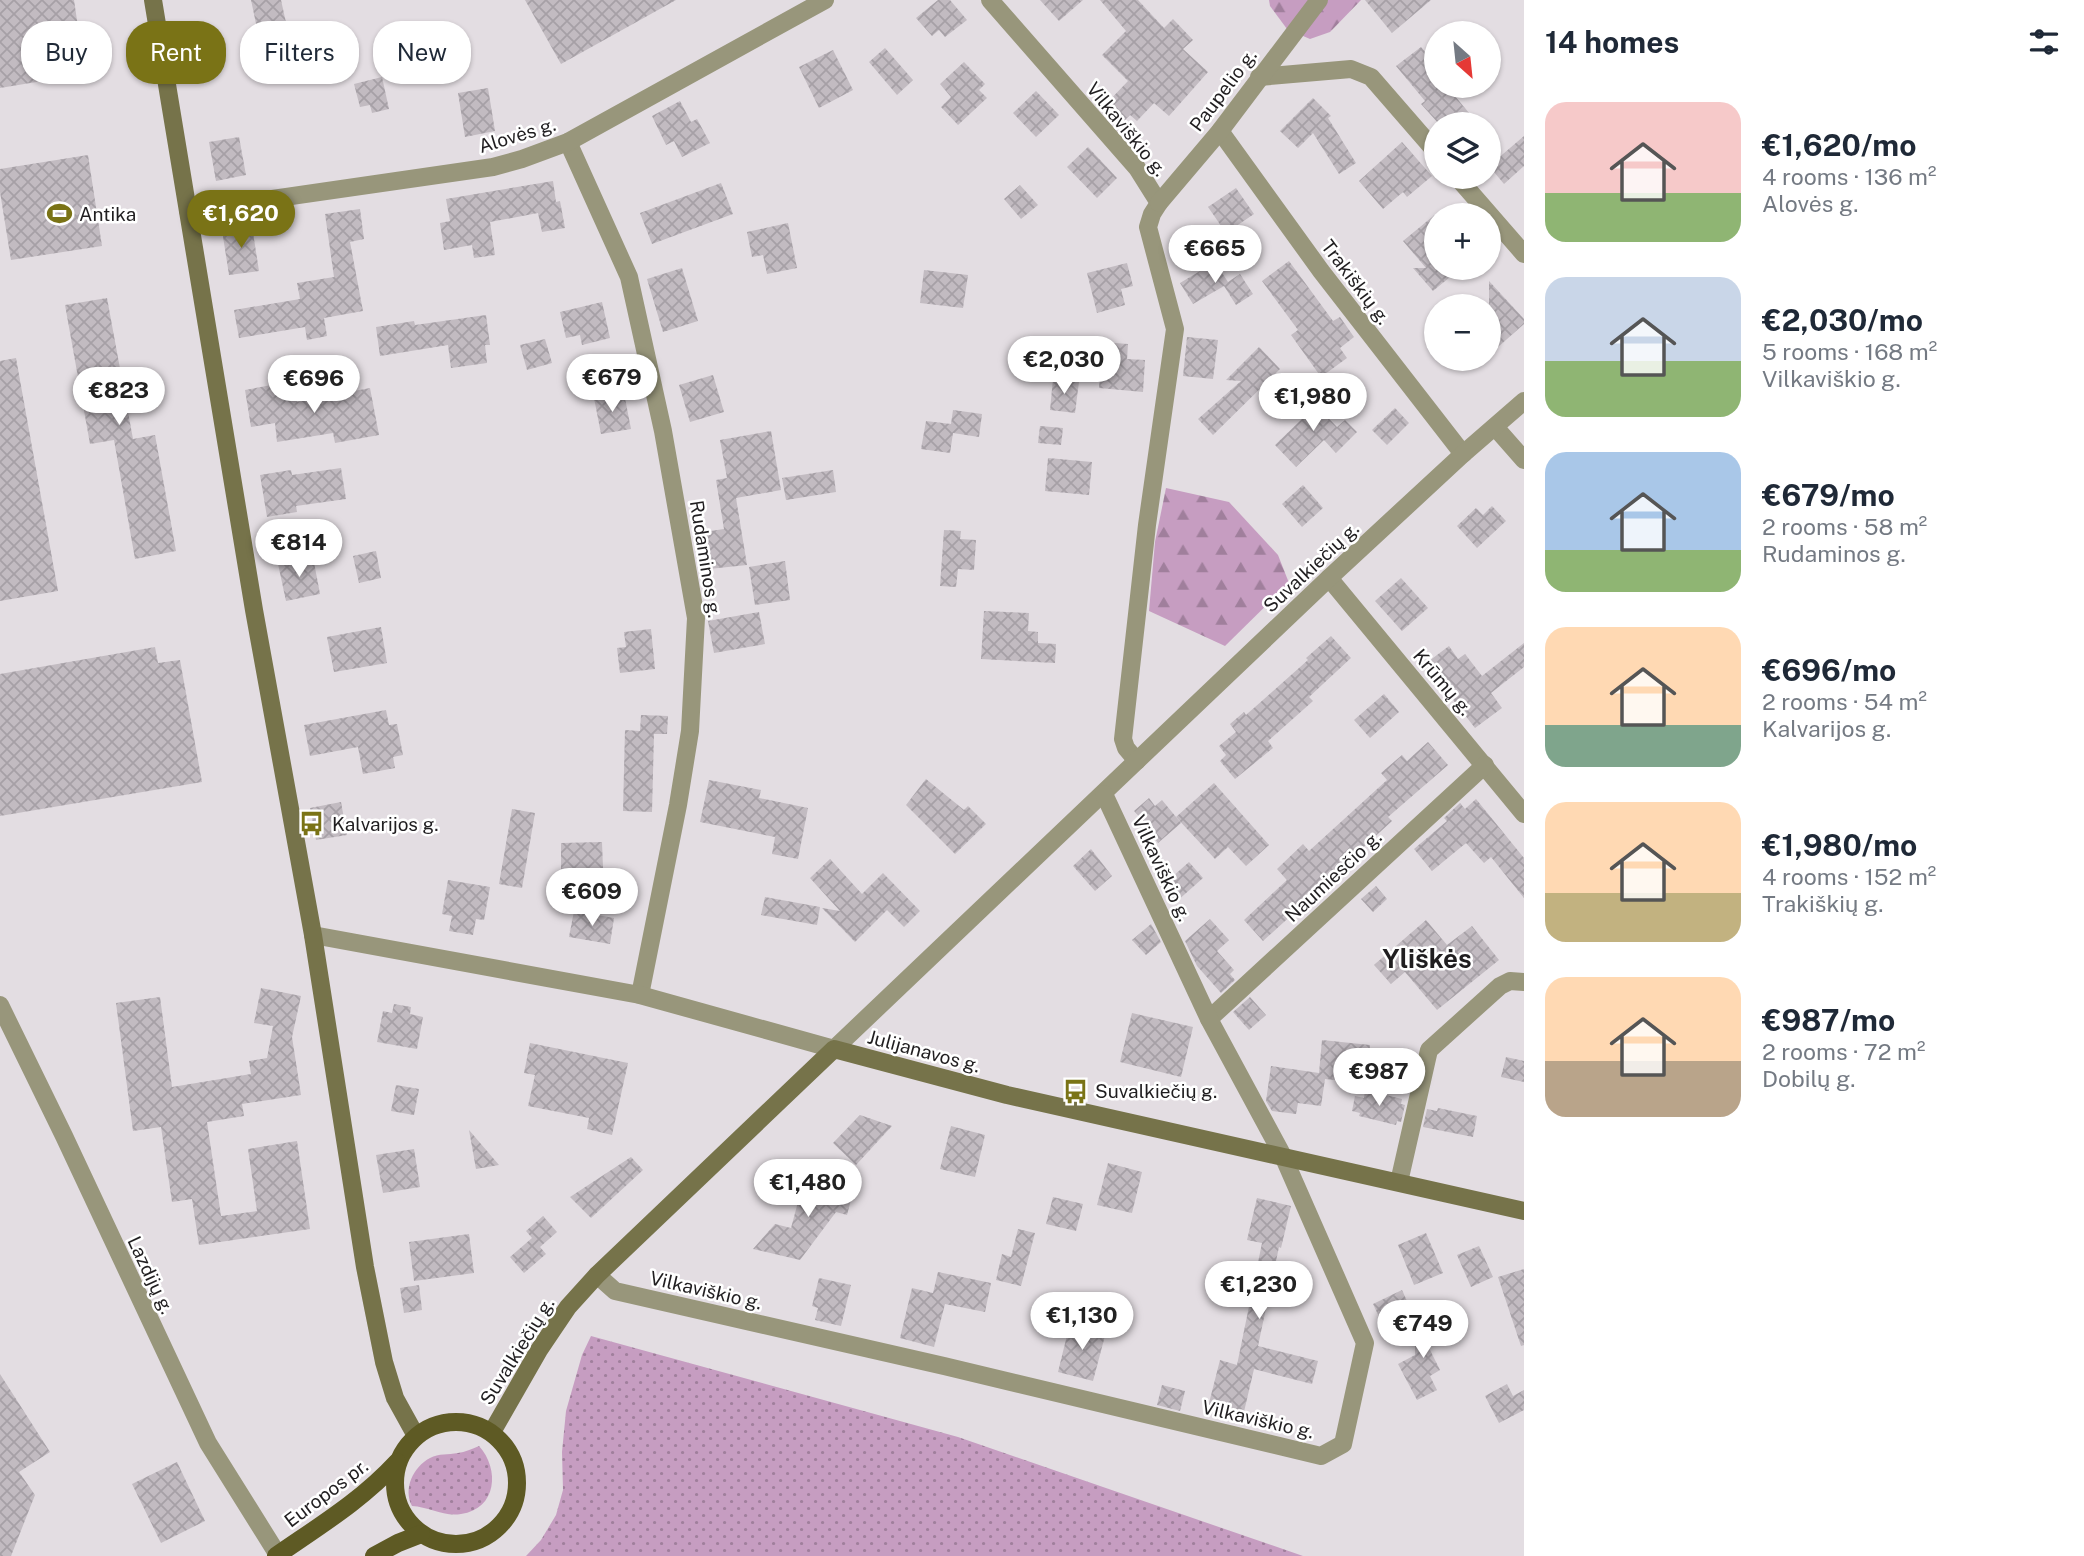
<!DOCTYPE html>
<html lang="en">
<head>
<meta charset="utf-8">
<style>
  :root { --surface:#fff; --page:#f6f6f7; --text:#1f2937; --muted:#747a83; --accent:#7a7316 }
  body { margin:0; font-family:"Public Sans",sans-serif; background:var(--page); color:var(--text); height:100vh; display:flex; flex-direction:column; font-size:26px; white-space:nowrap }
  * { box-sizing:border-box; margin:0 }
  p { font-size:23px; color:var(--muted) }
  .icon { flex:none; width:38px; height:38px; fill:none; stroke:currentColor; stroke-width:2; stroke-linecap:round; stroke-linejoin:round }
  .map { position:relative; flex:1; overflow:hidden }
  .sheet { display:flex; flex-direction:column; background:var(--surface); width:560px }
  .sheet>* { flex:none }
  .top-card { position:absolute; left:21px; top:21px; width:665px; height:63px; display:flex; gap:14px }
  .needle { width:46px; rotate:153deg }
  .buttons { position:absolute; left:1424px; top:21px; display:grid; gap:14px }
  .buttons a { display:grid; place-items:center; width:77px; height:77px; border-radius:50%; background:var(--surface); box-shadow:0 2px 5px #0004; font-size:35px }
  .price { position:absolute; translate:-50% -60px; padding:0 16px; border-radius:24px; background:#fff; color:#222; font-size:23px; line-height:46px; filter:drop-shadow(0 2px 4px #0008) }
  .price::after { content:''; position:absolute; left:50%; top:42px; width:21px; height:16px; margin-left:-10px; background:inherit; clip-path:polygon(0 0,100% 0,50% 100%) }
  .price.current { background:var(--accent); color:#fff }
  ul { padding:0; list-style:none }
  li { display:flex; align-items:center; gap:21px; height:175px; padding:0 21px }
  li span { display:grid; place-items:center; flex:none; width:196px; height:140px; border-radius:21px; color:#555 }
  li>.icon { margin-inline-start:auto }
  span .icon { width:84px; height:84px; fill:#fffc; stroke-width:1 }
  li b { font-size:30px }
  h2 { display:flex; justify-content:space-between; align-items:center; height:84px; padding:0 21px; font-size:30px }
  .tag { padding:0 24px; border-radius:28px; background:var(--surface); box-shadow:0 2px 5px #0004; font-size:24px; line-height:63px }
  .tag.current { background:var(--accent); color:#fff }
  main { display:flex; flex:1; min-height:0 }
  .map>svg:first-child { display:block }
</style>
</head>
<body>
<main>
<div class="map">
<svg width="1524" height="1556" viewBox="0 0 1524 1556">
  <defs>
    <pattern id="grass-dots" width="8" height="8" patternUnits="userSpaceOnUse" patternTransform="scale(1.75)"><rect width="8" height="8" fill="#c69dc1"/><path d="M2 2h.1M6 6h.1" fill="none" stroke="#a07f9c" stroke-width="1.8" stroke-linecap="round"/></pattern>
    <pattern id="forest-firs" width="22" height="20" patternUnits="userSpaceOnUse" patternTransform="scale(1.75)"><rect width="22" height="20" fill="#c69dc1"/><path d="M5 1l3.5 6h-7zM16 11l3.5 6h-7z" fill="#a07f9c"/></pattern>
    <pattern id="building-cross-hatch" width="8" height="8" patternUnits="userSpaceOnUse" patternTransform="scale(1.75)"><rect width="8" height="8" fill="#c2bbc1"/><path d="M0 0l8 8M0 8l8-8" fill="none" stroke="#a6a0a6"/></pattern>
  </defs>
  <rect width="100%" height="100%" fill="#e3dde2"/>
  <g fill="url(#grass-dots)">
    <polygon points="591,1336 958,1437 1303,1556 526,1556 541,1540 556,1515 563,1490 562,1452 566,1411 582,1355"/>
    <path d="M479,1446C500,1469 497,1509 461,1514C444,1517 429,1507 412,1506C403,1489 413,1467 430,1458C439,1453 448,1455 458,1453C465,1452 472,1449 479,1446Z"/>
  </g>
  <g fill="url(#forest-firs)">
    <polygon points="1269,0 1361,0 1330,32 1310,39 1287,29 1270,6"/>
    <polygon points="1166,488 1229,502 1278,555 1289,583 1225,646 1149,611 1155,542"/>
  </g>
  <g fill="url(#building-cross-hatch)">
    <polygon points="0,0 74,0 85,74 0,88"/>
    <polygon points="251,0 281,0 287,27 258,33"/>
    <polygon points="525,0 676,0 561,64"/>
    <polygon points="938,0 950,0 967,20 945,37 939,30 932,36 916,18"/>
    <polygon points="1040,0 1083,0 1059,21"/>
    <polygon points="1100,0 1138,0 1164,28 1173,19 1193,40 1183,49 1208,72 1169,116 1154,103 1137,121 1130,115 1124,121 1106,104 1128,81 1102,55 1126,31"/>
    <polygon points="1365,0 1431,0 1392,33"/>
    <polygon points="1437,45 1437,86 1467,86 1455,96 1478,124 1439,124 1421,104 1425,101 1396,66 1421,47 1427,54"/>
    <polygon points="885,48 913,80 897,95 869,62"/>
    <polygon points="833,50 853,90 819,108 799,67"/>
    <polygon points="964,62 985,84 979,90 987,98 958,125 941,107 951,97 940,84"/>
    <polygon points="382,77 389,109 372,113 370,105 360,107 354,84"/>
    <polygon points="488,88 495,131 465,137 458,93"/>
    <polygon points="1036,91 1059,115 1036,137 1013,113"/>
    <polygon points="1313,98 1331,116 1328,118 1356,163 1339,174 1313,133 1298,148 1280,131"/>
    <polygon points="680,101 691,122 697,119 710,143 682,157 674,141 666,145 652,116"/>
    <polygon points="1524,136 1524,166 1504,184 1489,166"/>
    <polygon points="239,137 246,175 216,181 209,142"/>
    <polygon points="1402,142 1432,176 1407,197 1403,192 1383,209 1359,181"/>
    <polygon points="1088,147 1117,178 1097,198 1067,167"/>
    <polygon points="88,155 102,246 11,260 0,192 0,169"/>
    <polygon points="553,181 556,202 560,201 565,228 542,232 538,213 490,222 495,255 474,258 472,245 444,250 440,223 450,221 446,199"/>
    <polygon points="721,183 733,214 652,244 640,213"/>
    <polygon points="1020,185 1038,205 1021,219 1004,199"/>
    <polygon points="1236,188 1254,214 1226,233 1208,207"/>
    <polygon points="360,209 364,239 350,242 363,311 324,318 327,336 307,340 305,327 239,338 234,310 300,299 297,283 334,277 325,214"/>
    <polygon points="1437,213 1437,268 1461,268 1433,291 1413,268 1426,268 1403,241"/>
    <polygon points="788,223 797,268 767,274 763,255 752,257 747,232"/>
    <polygon points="252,226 259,271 229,275 222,230"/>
    <polygon points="1289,261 1333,321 1340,317 1354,337 1340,348 1347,358 1321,377 1291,335 1298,330 1262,281"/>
    <polygon points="1215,262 1228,282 1240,274 1253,294 1236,305 1224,286 1193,304 1180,283"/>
    <polygon points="1127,263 1133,286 1121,289 1125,305 1097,313 1087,273"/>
    <polygon points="682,268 698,321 663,332 647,279"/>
    <polygon points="924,270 968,275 963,308 920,303"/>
    <polygon points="1489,281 1524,319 1524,324 1489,355"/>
    <polygon points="107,298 133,439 155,435 176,551 135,559 114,440 90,444 65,305"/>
    <polygon points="602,302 610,338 582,345 580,335 566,338 560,312"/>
    <polygon points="486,315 490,345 485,345 487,363 451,368 448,345 380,356 376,327 414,321 415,325"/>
    <polygon points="1187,337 1218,340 1213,379 1183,376"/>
    <polygon points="545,339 552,363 527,370 520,345"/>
    <polygon points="1102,342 1128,344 1127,359 1145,360 1143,392 1099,388"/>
    <polygon points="1259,347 1280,369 1213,435 1198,419 1241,381 1226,380"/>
    <polygon points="16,358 58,591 0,601 0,361"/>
    <polygon points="713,375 724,412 690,422 679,385"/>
    <polygon points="1053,379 1079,382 1075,413 1050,410"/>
    <polygon points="277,384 279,398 296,395 297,402 370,388 379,435 335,443 333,433 277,442 275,423 251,427 245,390"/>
    <polygon points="624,393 631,429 601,434 594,398"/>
    <polygon points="1305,394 1337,427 1345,420 1357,432 1336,453 1324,440 1296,467 1275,445 1302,419 1291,406"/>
    <polygon points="1395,408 1409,423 1387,445 1372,430"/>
    <polygon points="953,410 982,414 979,437 953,433 950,453 921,449 926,421 951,424"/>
    <polygon points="1040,426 1063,428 1061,445 1038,443"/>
    <polygon points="771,431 781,490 736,498 747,565 709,569 704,532 724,529 716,480 727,478 720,440"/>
    <polygon points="1048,458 1092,462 1089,495 1045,491"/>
    <polygon points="341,468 346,499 296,506 297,512 267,517 260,475 291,470 292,475"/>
    <polygon points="833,470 836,492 786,500 782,478"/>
    <polygon points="1303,485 1323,508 1302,527 1282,504"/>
    <polygon points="1492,506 1506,521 1477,548 1457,526 1476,508 1483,515"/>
    <polygon points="944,530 961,531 960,539 976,540 974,570 958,569 956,587 940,586"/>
    <polygon points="376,551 381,578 359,583 353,556"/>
    <polygon points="313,557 320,594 286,601 278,564"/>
    <polygon points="785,561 790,600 755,605 749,567"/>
    <polygon points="1401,578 1428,608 1402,631 1375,601"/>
    <polygon points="984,611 1029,613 1028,631 1038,632 1038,643 1056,644 1055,663 981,659"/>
    <polygon points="759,612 765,644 714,653 708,621"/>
    <polygon points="381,627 387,663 334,672 327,637"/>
    <polygon points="651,629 655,669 620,673 617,648 626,647 624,632"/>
    <polygon points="1331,636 1351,658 1309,697 1313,701 1268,741 1273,748 1235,779 1220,761 1226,755 1219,746 1236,732 1230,724 1244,712 1246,715 1308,660 1306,658"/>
    <polygon points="1524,643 1524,667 1491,693 1502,708 1475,728 1425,664 1449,646 1458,659 1465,654 1482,676"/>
    <polygon points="155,647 158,663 180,660 202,782 0,816 0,674"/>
    <polygon points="1384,694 1399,712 1370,738 1354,720"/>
    <polygon points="386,710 389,725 397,724 403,755 393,757 395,768 363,774 358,747 310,756 304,725"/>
    <polygon points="641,715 668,716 667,734 654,734 652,812 623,811 625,730 640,731"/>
    <polygon points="1428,742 1448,765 1388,817 1392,821 1332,876 1337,881 1310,905 1307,901 1263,941 1244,920 1287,880 1277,869 1303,844 1309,851 1387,780 1381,773 1402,755 1407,761"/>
    <polygon points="926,779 964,810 968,806 986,824 955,854 906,805"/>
    <polygon points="709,780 761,790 759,798 808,808 798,859 772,854 775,837 700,822"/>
    <polygon points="1214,783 1269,845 1246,866 1228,847 1215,859 1176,817"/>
    <polygon points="1149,798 1155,806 1162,800 1181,823 1158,843 1152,835 1148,838 1135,823 1141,818 1134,811"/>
    <polygon points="1476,799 1524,858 1524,898 1491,857 1484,863 1466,843 1432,871 1414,849 1447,821 1444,818 1460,803 1465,809"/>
    <polygon points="341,802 347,835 316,840 310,808"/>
    <polygon points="512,809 535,813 522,888 499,884"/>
    <polygon points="602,842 603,868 561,869 561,843"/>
    <polygon points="1091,849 1112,876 1095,891 1073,866"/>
    <polygon points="830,859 862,894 883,873 920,911 904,927 887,910 855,942 822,908 840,911 810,878"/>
    <polygon points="1189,862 1203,878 1176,902 1162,886"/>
    <polygon points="448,880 490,887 484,920 476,919 473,935 449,931 452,916 442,914"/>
    <polygon points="1376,886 1387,899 1373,912 1361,899"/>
    <polygon points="765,897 820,907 817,925 761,915"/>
    <polygon points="574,911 614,918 610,944 569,937"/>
    <polygon points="1210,919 1229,940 1217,951 1234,970 1230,974 1235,980 1221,993 1197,966 1185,941"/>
    <polygon points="1426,920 1447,945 1472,926 1499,960 1437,1010 1405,972 1391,984 1374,965"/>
    <polygon points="1151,924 1161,942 1146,955 1132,940"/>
    <polygon points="261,988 301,996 292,1037 301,1095 242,1104 244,1116 207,1122 221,1216 257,1211 248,1149 297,1141 310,1229 199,1245 192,1199 172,1202 161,1127 133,1131 116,1003 160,997 172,1087 251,1074 249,1061 267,1058 273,1026 254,1023"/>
    <polygon points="1250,997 1266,1015 1249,1030 1233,1012"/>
    <polygon points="394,1004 411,1007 410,1014 423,1017 417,1049 377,1042 383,1011 392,1013"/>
    <polygon points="1132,1013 1193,1027 1181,1077 1120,1062"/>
    <polygon points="1322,1040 1370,1045 1367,1083 1325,1079 1321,1106 1298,1103 1296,1114 1272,1111 1266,1101 1271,1066 1319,1073"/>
    <polygon points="530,1043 628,1063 612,1135 587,1129 589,1118 528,1106 535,1075 524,1073"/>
    <polygon points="1506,1057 1524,1061 1524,1082 1501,1077"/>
    <polygon points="396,1085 419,1089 414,1115 391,1111"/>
    <polygon points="1365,1090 1402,1099 1401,1104 1405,1105 1401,1122 1397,1121 1396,1125 1359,1116 1360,1113 1352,1111 1355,1096 1364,1098"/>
    <polygon points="1438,1108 1477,1116 1473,1137 1423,1127 1427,1109 1437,1111"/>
    <polygon points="860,1115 892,1126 856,1165 833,1143"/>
    <polygon points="951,1126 985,1135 975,1177 940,1169"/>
    <polygon points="469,1130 499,1165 476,1169"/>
    <polygon points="414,1149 420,1187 383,1193 376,1155"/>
    <polygon points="631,1157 643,1170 591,1218 570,1197"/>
    <polygon points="1108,1163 1142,1172 1132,1213 1097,1205"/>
    <polygon points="805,1176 854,1188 847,1215 836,1212 800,1260 753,1249 775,1224 791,1228"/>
    <polygon points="1053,1197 1083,1204 1076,1231 1046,1224"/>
    <polygon points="1257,1198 1291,1206 1281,1248 1279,1247 1258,1346 1318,1361 1312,1384 1254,1369 1243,1416 1208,1407 1220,1360 1237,1365 1262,1243 1247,1240"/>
    <polygon points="543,1216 557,1232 540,1247 546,1254 524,1273 510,1257 532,1238 526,1231"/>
    <polygon points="1018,1229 1035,1233 1021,1286 996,1280 1002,1254 1011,1257"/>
    <polygon points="1426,1233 1443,1273 1414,1285 1398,1245"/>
    <polygon points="469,1234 474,1273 414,1281 409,1242"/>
    <polygon points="1479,1246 1493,1277 1471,1287 1457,1255"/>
    <polygon points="1524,1269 1524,1345 1521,1346 1498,1277"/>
    <polygon points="938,1272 991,1283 985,1312 945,1304 934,1347 900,1338 912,1288 933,1293"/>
    <polygon points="819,1278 851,1285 841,1326 815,1320 818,1308 812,1306"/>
    <polygon points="419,1285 422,1310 404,1313 400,1288"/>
    <polygon points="1402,1290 1411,1310 1382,1323 1373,1304"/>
    <polygon points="1415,1321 1417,1324 1443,1325 1443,1344 1427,1344 1440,1370 1430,1376 1437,1390 1417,1400 1398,1364 1415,1355"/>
    <polygon points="1070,1323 1106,1332 1093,1381 1058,1372"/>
    <polygon points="0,1374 50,1452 19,1472 35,1495 11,1556 0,1556"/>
    <polygon points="1507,1384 1513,1396 1524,1390 1524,1410 1499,1423 1485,1396"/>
    <polygon points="1162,1385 1185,1391 1180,1411 1157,1405"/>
    <polygon points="177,1462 205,1521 161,1543 132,1484"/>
  </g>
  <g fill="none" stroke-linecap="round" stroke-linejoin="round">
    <g stroke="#98967b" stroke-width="18">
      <polyline points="990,0 1137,168 1159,203 1152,214 1148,227 1175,329 1147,525 1123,739 1126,748 1137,761"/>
      <polyline points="1259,77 1351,69 1371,77 1437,153"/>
      <polyline points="1220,131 1321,271 1463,454"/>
      <polyline points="568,142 629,277 663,431 696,618 690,731 678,805 640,995"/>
      <polyline points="1457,177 1524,254"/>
      <polyline points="1159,203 1220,131 1319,0"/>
      <polyline points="188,211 493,167 522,159 568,142 825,0"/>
      <polyline points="1495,427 1524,460"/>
      <polyline points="1329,578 1524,814"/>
      <polyline points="313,935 640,995 834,1049 1329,578 1463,454 1524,401"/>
      <polyline points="1209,1019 1485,765"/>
      <polyline points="1399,1182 1429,1050 1500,986 1510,981 1524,982"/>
      <polyline points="597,1275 615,1291 944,1366 1321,1456 1343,1444 1365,1343 1283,1156 1209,1019 1104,794"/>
    </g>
    <polyline stroke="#98967b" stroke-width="18" points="0,1005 64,1136 208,1443 278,1555"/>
    <g stroke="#76734a" stroke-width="18">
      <polyline points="153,0 254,610 313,935 365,1267 384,1362 395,1398 416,1436"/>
      <polyline points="492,1432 539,1350 568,1307 597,1275 834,1049 1007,1095 1524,1211"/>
    </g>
    <g stroke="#5e5a24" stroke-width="18">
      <circle cx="456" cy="1483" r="61"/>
      <path d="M276,1556C319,1526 361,1501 397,1462"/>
      <polyline points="374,1556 398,1543 421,1534"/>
    </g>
  </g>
  <defs>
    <symbol id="stadium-bare" viewBox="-9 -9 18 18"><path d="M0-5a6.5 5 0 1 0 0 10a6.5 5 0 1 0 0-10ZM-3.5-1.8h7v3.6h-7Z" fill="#7a7316" stroke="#fff" stroke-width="2.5" paint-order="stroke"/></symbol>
    <symbol id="bus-bare" viewBox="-9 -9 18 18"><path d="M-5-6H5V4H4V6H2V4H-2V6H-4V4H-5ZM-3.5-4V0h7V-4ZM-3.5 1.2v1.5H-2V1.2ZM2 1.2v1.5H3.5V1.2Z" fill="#7a7316" stroke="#fff" stroke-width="2.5" paint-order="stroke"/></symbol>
  </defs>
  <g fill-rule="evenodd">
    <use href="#stadium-bare" x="42" y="196" width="35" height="35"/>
    <use href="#bus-bare" x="294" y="806" width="35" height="35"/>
    <use href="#bus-bare" x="1058" y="1074" width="35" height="35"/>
  </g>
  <g text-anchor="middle" stroke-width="5" stroke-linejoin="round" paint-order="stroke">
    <g font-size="19" fill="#201e20" stroke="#fff">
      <text transform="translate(1223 90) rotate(-53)" y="7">Paupelio g.</text>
      <text transform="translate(1127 129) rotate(51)" y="7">Vilkaviškio g.</text>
      <text transform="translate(517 135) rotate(-17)" y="7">Alovės g.</text>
      <text transform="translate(1356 282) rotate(53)" y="7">Trakiškių g.</text>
      <text transform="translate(706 559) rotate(81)" y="7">Rudaminos g.</text>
      <text transform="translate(1311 567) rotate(-43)" y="7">Suvalkiečių g.</text>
      <text transform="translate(1443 682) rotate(50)" y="7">Krūmų g.</text>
      <text transform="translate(1162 868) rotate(65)" y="7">Vilkaviškio g.</text>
      <text transform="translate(1333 876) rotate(-43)" y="7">Naumiesčio g.</text>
      <text transform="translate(924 1051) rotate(15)" y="7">Julijanavos g.</text>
      <text transform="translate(151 1275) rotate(65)" y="7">Lazdijų g.</text>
      <text transform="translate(706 1290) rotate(13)" y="7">Vilkaviškio g.</text>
      <text transform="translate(517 1351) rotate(-58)" y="7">Suvalkiečių g.</text>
      <text transform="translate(1258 1419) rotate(13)" y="7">Vilkaviškio g.</text>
      <text transform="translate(326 1493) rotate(-37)" y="7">Europos pr.</text>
    </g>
    <g font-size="19" fill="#201e20" stroke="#fff" text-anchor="start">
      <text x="79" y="221">Antika</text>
      <text x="332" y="831">Kalvarijos g.</text>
      <text x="1095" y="1098">Suvalkiečių g.</text>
    </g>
    <g font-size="26" font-weight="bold" fill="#201e20" stroke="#fff">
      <text x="1427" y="968">Yliškės</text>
    </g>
  </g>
</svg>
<div class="buttons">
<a><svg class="needle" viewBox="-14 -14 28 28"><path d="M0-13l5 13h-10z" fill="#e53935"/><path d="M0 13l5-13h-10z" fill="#747a83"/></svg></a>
<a><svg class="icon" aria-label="layers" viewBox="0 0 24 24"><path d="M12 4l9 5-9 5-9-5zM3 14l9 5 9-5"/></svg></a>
<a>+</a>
<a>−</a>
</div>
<b class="price current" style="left:241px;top:250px">€1,620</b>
<b class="price" style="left:1215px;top:285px">€665</b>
<b class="price" style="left:1064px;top:396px">€2,030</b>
<b class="price" style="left:612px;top:414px">€679</b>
<b class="price" style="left:314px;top:415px">€696</b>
<b class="price" style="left:119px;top:427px">€823</b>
<b class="price" style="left:1313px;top:433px">€1,980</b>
<b class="price" style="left:299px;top:579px">€814</b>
<b class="price" style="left:592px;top:928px">€609</b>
<b class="price" style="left:1379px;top:1108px">€987</b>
<b class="price" style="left:808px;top:1219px">€1,480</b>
<b class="price" style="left:1259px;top:1321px">€1,230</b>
<b class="price" style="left:1082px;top:1352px">€1,130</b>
<b class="price" style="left:1423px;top:1360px">€749</b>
<div class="top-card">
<a class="tag">Buy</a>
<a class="tag current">Rent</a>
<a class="tag">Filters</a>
<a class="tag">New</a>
</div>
</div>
<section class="sheet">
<h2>14 homes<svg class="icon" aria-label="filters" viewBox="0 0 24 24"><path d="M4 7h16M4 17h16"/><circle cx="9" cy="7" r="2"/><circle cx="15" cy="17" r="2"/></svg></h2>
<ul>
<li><span style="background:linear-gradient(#f6c9c9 65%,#8fb573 0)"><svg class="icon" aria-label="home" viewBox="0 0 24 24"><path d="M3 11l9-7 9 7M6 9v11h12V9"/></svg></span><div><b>€1,620/mo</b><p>4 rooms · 136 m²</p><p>Alovės g.</p></div></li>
<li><span style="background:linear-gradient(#c9d6e8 60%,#8fb573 0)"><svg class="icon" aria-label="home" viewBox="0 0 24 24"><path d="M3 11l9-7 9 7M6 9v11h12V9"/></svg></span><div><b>€2,030/mo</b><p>5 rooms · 168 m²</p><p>Vilkaviškio g.</p></div></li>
<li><span style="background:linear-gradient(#a9c7e8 70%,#8fb573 0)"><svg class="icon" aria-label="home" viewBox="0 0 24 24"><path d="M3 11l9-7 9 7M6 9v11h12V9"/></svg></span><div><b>€679/mo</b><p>2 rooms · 58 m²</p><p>Rudaminos g.</p></div></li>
<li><span style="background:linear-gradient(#ffd9b3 70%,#7fa58c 0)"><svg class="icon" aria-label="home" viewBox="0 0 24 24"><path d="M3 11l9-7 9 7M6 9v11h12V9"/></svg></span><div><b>€696/mo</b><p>2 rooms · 54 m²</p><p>Kalvarijos g.</p></div></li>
<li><span style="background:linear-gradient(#ffd9b3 65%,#c2b280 0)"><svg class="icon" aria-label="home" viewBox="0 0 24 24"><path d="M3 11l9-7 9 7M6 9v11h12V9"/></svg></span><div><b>€1,980/mo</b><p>4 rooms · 152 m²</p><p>Trakiškių g.</p></div></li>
<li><span style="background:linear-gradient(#ffd9b3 60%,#b9a48a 0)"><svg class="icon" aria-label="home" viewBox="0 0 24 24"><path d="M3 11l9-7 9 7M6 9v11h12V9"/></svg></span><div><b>€987/mo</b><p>2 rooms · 72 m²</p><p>Dobilų g.</p></div></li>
</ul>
</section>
</main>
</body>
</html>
